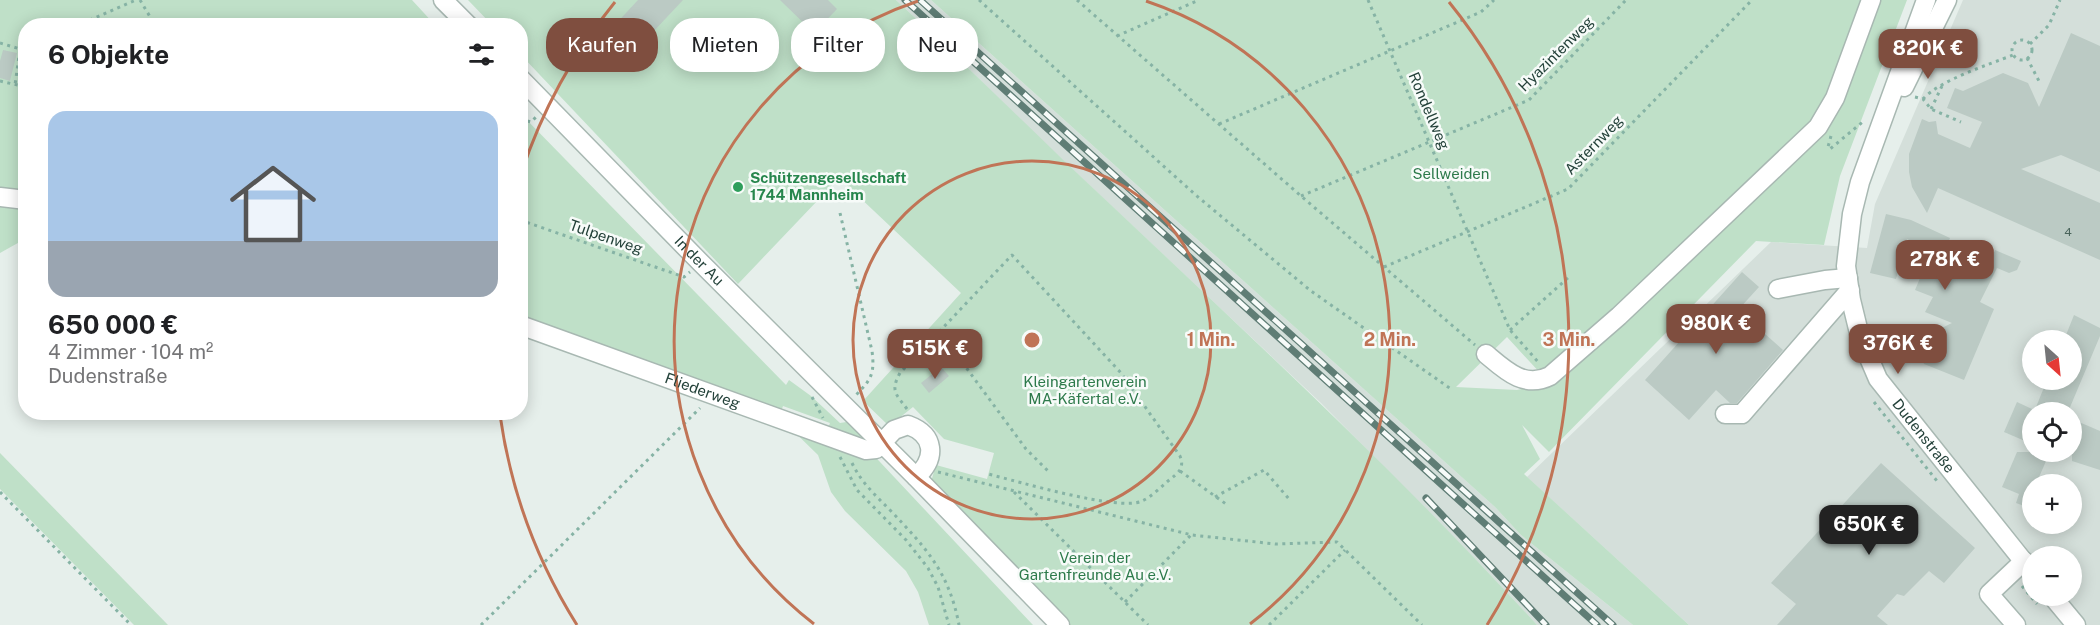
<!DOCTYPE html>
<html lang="de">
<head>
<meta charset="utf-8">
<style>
  :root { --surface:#fff; --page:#f2f2f2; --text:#202124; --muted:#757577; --accent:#7f4e3f }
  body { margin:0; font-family:"Public Sans",sans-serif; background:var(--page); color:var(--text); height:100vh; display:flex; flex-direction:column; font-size:22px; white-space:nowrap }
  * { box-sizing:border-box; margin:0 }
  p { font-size:20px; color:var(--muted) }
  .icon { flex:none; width:33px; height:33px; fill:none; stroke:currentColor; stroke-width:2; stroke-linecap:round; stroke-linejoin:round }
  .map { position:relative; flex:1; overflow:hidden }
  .side { position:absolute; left:18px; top:18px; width:510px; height:402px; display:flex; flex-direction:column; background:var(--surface); border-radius:24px; box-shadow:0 3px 15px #0003 }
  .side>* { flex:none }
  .top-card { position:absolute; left:546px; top:18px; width:570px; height:54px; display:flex; gap:12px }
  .needle { width:39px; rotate:153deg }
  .fabs { position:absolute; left:2022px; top:330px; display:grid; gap:12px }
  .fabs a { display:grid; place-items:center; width:60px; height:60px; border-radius:50%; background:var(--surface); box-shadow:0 3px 15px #0003; font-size:30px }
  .price { position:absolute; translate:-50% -51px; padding:0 14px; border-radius:12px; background:var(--accent); color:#fff; font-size:20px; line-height:39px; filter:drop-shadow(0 2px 3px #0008) }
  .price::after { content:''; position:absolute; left:50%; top:36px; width:18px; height:14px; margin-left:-9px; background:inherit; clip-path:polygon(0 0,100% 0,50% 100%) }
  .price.current { background:#222; color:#fff }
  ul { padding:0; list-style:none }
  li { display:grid; align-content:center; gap:12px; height:318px; padding:0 30px }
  li span { display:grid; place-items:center; height:186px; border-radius:18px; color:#555 }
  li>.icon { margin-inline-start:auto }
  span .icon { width:108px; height:108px; fill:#fffc; stroke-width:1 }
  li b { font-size:26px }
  h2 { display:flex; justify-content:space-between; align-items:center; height:72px; padding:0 30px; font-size:26px }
  .tag { padding:0 21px; border-radius:24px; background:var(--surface); box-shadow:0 3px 15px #0003; font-size:21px; line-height:54px }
  .tag.current { background:var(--accent); color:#fff }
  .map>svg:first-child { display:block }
</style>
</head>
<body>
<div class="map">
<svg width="2100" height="625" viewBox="0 0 2100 625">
  <rect width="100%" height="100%" fill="#e6efeb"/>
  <g fill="#d4dfda" fill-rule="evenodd">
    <polygon points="896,0 931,0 1495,507 1521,535 1633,625 1537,625 1482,566 1321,403 1031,130 953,53"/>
    <path d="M1963,0H2100V625H1689L1527,477L1771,242L1867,248L1875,204ZM2032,340H2072V380H2032ZM2032,412H2072V452H2032ZM2032,484H2072V524H2032ZM2032,556H2072V596H2032Z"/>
  </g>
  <g fill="#bfe0c8" fill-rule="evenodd">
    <polygon points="0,0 412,0 435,25 26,26 25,192 0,190"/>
    <path d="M468,0H896C969,67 1038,137 1110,204C1255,341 1402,477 1537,625H1070L930,485L936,465L987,479L994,453L944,439L913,407L889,426L863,401L961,293L839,178L738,284L521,55L520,26L492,25Z"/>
    <polygon points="931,0 1866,0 1830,93 1813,123 1747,191 1542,375 1507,337 1456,387 1517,390 1554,382 1812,140 1877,0 1907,0 1840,176 1824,245 1756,241 1549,452 1522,425 1540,459 1524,474 1689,625 1633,625 1521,535 1495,507"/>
    <path d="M520,113L786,385L789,380L811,396L840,423L853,421L871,439L865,446L1033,625H929L918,592L906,571L845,511L831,492L818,455L775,413L521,319ZM783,406L830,423L827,431L780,414Z"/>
    <polygon points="0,203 26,204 25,239 0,253"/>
    <polygon points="0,453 168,625 134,625 0,489"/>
  </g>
  <g fill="#bbcac4">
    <polygon points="638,0 683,0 623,64 599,42"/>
    <polygon points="780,0 828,0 837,9 814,33"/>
    <polygon points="2071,33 2100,46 2100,172 2061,155 2021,169 2100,203 2100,260 1938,188 1927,213 1912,187 1909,172 1909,154 1922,119 1929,122 1936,121 1938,134 1970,148 1982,122 1947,108 1955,88 1963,91 2003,73 2028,83 2039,107"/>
    <polygon points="3,50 17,53 10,81 0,78 0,61"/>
    <polygon points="1886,214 1911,220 1950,238 1948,243 1971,253 1972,249 1992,257 1995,250 2021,261 2017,270 2009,273 1997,268 1980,302 1994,309 1964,380 1924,364 1913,342 1952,323 1925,312 1933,297 1915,290 1932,250 1907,239 1896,279 1870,273"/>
    <polygon points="1742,272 1759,287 1738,310 1783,350 1737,403 1730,403 1716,390 1689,420 1645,380"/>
    <polygon points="2074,315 2100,328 2100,336 2068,412 2034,412 2047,380 2072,380 2072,340 2064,340"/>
    <polygon points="941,367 949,376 929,393 921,383"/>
    <polygon points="2017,402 2032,409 2032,444 2004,432"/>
    <polygon points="2072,419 2100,431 2100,470 2072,461"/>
    <polygon points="2017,452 2050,452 2036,484 2032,484 2032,493 2027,507 2016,503 2019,494 2002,487"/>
    <polygon points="1881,463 1975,548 1944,583 1929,571 1904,596 1897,594 1877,616 1888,625 1777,625 1796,604 1771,583"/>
  </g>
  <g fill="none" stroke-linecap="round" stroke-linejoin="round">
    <defs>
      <g id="minor">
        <polyline points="443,0 469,26"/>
        <path id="s1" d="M1926,0L1860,182L1852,214L1846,266L1851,300L1860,337L1878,379L2032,572"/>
        <path id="s2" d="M520,78L700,262L916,477L1060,625"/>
        <polyline points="1904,87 1947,0"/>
        <polyline points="0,197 26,200"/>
        <polyline points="1778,289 1825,280 1848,278"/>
        <path id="s3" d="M520,325L866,450L876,449L894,430L908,425C935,435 937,458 916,477"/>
        <path d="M1486,354C1505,370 1524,389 1550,376L1619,316L1818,127L1835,98L1871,0"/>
        <polyline points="1725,414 1742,414 1850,290"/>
        <polyline points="2052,596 2076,625"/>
        <polyline points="2016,625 1989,594 2024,561"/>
      </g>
    </defs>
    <use href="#minor" stroke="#a8b8b2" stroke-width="21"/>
    <g stroke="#86b3a5" stroke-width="3" stroke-dasharray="3 4.5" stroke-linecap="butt">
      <polyline points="140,0 152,20 174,26"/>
      <polyline points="979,0 1198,197 1311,291 1451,389"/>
      <polyline points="1077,0 1301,196 1475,345"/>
      <polyline points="1368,0 1510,330 1539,363"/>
      <polyline points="76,26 136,0"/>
      <polyline points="1117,36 1199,0"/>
      <circle cx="2022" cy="50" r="10"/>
      <polyline points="0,43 20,49 15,85"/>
      <polyline points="2030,44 2049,25 2060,0"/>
      <polyline points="2027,58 2040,83"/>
      <polyline points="0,81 26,87"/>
      <polyline points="1915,97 1923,99 1931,109 1961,122"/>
      <path d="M1923,99C1940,80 1988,65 2013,55"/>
      <polyline points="1931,109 1942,86"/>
      <polyline points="520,119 531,122 537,116"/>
      <polyline points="1219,124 1481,12 1494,0"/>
      <polyline points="1831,136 1828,147 1830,149 1865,120"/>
      <polyline points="1301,196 1529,100 1626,0"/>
      <path d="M840,213L872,351C875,374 871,380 855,396"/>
      <polyline points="520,220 684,277 690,272"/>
      <polyline points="1384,267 1568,189 1752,0"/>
      <polyline points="1510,330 1571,275"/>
      <polyline points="940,332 1026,449 1048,471"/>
      <polyline points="812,397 823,418"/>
      <polyline points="1874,402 1937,481"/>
      <path d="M907,409C896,394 890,391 900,373L1012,255L1121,373L1180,456C1185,469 1178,473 1168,481C1160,488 1151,497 1142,501C1120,512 1017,481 988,474"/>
      <polyline points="840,457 857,490 906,540 928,568 938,587 949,625"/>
      <path d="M852,463C861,482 875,495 890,510C926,548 949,572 959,625"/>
      <polyline points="1180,471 1226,504"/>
      <polyline points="938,472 1192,535 1275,544 1337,542 1422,625"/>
      <polyline points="0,492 131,625"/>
      <polyline points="1014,492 1148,625"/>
      <polyline points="1215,497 1264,470 1289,499"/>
      <polyline points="2022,586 2037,604"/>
      <polyline points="1125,602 1191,535"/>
      <polyline points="481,625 700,408"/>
      <polyline points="1269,625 1345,550"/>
    </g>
    <use href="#minor" stroke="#fff" stroke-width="18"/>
    <defs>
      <g id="rail">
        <polyline points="905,0 1597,625"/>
        <polyline points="920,0 1613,625"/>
        <polyline points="1426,498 1546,625"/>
      </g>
    </defs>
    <use href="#rail" stroke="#5f7d75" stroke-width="7"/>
    <use href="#rail" stroke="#f7fbf9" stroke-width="4.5" stroke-dasharray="14" stroke-linecap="butt"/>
  </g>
  <g fill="none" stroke="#c07456" stroke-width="3">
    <circle cx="1032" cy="340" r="179"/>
    <path d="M814 624A358 358 0 0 1 918 1M1146 1A358 358 0 0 1 1250 624"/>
    <path d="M577 625A537 537 0 0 1 500 415M521 174A537 537 0 0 1 615 2M1449 2A537 537 0 0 1 1487 625"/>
  </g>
  <circle fill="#2e9e5b" stroke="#f7fbf9" stroke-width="2" cx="738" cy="187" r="6"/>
  <g text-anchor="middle" stroke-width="5" stroke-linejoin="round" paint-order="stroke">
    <g font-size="12" fill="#4a645c">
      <text x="2068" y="236">4</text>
    </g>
    <g font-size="15" fill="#24423a" stroke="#f7fbf9">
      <text transform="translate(1556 54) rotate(-45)" y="5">Hyazintenweg</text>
      <text transform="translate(1429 111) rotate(67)" y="5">Rondellweg</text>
      <text transform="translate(1594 145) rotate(-46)" y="5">Asternweg</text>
      <text transform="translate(606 237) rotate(19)" y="5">Tulpenweg</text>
      <text dy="5" stroke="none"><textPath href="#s2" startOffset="256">In der Au</textPath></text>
      <text dy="5" stroke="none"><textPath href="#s3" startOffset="194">Fliederweg</textPath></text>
      <text dy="5" stroke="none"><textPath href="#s1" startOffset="470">Dudenstraße</textPath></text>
    </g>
    <g font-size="15" fill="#2d7a4b" stroke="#f7fbf9">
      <text x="1451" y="179">Sellweiden</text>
      <text x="1085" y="387">Kleingartenverein<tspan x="1085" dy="17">MA-Käfertal e.V.</tspan></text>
      <text x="1095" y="563">Verein der<tspan x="1095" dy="17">Gartenfreunde Au e.V.</tspan></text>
    </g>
    <g font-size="15" font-weight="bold" fill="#27864d" stroke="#f7fbf9" text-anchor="start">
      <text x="750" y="183">Schützengesellschaft<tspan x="750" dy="17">1744 Mannheim</tspan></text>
    </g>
  </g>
  <circle cx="1032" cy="340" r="9" fill="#c07456" stroke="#f7fbf9" stroke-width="3"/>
  <g font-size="18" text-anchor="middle" font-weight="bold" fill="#c07456" stroke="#f7fbf9" stroke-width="5" stroke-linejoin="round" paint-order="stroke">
    <text x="1211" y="346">1 Min.</text>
    <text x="1390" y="346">2 Min.</text>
    <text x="1569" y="346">3 Min.</text>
  </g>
</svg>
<div class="fabs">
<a><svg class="needle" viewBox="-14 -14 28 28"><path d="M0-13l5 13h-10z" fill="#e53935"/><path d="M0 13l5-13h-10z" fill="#757577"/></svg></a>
<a><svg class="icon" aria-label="locate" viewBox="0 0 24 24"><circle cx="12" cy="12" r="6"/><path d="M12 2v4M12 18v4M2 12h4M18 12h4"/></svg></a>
<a>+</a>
<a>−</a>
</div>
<b class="price" style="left:1928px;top:80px">820K €</b>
<b class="price" style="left:1945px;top:291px">278K €</b>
<b class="price" style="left:1716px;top:355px">980K €</b>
<b class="price" style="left:1898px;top:375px">376K €</b>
<b class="price" style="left:935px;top:380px">515K €</b>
<b class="price current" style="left:1869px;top:556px">650K €</b>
<div class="top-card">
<a class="tag current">Kaufen</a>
<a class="tag">Mieten</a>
<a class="tag">Filter</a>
<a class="tag">Neu</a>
</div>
<section class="side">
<h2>6 Objekte<svg class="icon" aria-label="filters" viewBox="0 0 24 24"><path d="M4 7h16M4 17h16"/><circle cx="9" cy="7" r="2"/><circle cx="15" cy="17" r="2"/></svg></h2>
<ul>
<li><span style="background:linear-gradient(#a9c7e8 70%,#9aa5b1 0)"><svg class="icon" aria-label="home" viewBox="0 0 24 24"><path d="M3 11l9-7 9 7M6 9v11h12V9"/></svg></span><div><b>650 000 €</b><p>4 Zimmer · 104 m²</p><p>Dudenstraße</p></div></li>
</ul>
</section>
</div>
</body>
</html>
